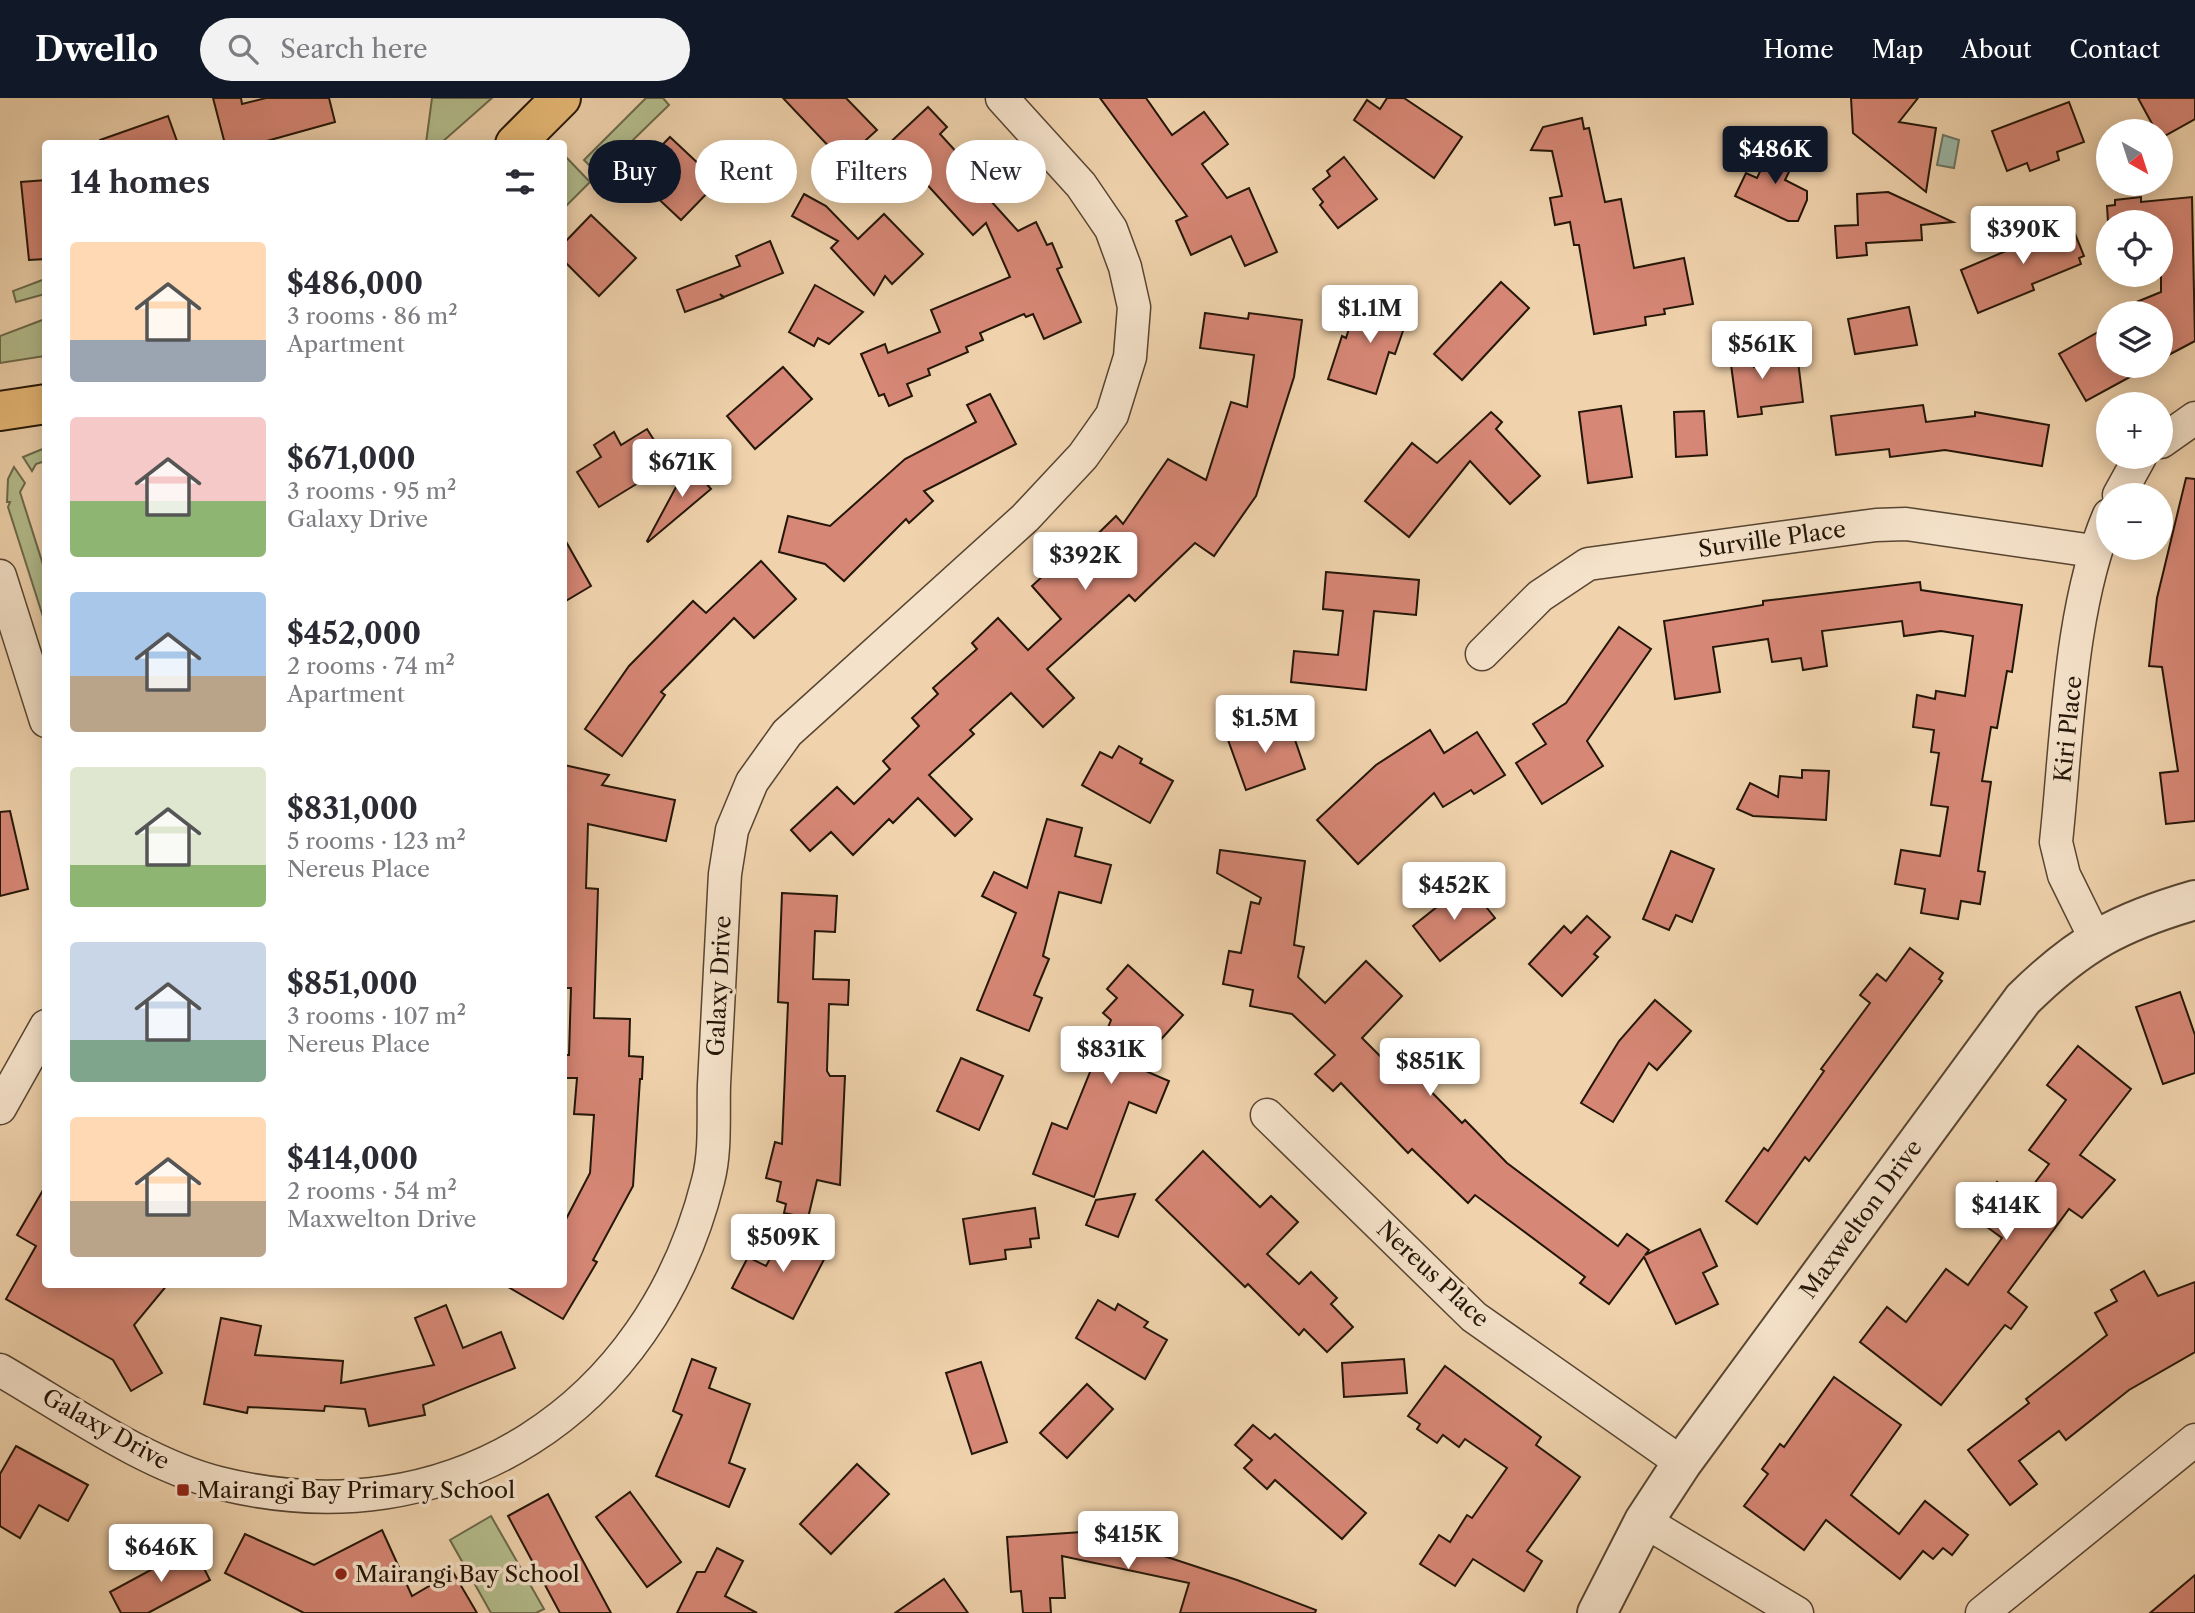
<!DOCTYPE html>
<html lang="en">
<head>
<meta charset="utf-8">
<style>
  :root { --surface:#fff; --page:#f2f2f3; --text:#2b2b33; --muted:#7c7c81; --accent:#111827 }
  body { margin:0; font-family:"Libre Caslon Text",serif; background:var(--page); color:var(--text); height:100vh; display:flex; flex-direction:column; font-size:26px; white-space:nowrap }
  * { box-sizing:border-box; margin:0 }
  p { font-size:23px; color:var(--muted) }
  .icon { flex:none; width:38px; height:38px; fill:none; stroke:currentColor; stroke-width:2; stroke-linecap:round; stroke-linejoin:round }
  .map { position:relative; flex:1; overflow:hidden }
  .side { position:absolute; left:42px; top:42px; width:525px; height:1148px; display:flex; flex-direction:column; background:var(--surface); border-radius:7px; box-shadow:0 4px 18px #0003 }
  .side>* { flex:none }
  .guide { position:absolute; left:588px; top:42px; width:665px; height:63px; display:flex; gap:14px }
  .needle { width:46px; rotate:141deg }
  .controls { position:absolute; left:2096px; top:21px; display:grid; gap:14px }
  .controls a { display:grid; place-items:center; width:77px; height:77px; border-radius:50%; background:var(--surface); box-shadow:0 4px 18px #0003; font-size:35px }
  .price { position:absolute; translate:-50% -60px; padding:0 16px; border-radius:7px; background:#fff; color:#222; font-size:23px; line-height:46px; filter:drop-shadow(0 2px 4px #0008) }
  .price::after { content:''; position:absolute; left:50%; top:42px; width:21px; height:16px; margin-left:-10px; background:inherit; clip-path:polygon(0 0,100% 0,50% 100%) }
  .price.selected { background:var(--accent); color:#fff }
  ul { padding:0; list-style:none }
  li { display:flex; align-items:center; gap:21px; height:175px; padding:0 28px }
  li span { display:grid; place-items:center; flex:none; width:196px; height:140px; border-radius:7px; color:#555 }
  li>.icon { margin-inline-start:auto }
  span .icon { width:84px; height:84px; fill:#fffc; stroke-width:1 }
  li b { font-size:30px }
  h2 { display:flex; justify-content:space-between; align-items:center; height:84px; padding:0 28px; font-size:30px }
  .chip { padding:0 24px; border-radius:32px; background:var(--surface); box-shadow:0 4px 18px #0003; font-size:24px; line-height:63px }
  .chip.selected { background:var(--accent); color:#fff }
  header { display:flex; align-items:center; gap:42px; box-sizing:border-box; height:98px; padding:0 35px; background:var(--accent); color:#fff }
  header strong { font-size:33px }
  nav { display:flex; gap:38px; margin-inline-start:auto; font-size:24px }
  .search { width:490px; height:63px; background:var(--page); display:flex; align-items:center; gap:18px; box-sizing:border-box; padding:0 24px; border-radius:38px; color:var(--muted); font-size:26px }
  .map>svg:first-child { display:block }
</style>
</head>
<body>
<header>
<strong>Dwello</strong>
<div class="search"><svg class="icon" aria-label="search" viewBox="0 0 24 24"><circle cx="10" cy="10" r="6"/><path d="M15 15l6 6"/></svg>Search here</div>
<nav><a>Home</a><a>Map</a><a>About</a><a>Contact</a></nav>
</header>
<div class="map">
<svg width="2195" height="1515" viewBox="0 0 2195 1515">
  <rect width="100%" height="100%" fill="#f0d3ad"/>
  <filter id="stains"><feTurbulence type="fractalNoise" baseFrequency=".00286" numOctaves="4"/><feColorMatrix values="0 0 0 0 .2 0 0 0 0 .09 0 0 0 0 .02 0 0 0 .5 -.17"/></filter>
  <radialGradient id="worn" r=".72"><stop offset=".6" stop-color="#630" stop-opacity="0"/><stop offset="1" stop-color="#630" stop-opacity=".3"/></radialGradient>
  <g fill="#b5be8e" stroke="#6c6a4b" stroke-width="2">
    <polygon points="432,0 492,0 441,45 426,45"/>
    <polygon points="646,0 663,0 669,7 598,76 584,62"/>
    <polygon points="564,57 590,84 564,110"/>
    <polygon points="45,181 45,196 16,204 13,193"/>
    <polygon points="45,221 45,258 0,265 0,238"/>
    <polygon points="45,350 45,363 36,366 32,373 23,359"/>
    <polygon points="14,369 25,385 20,394 45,473 45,525 8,409 10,404 7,404 8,381"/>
    <polygon points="491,1418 544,1511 536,1515 491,1515 450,1442"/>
  </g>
  <polygon fill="#9bb8a7" stroke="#6b7767" stroke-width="2" points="1943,37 1959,42 1954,70 1937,67"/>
  <g fill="#d78776" stroke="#241608" stroke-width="2">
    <polygon points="213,0 241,0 242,6 266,0 329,0 335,24 256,46 225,46"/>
    <polygon points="783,0 846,0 877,32 856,51 849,44 836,56"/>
    <polygon points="1100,0 1146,0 1172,37 1204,14 1228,46 1202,66 1227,100 1249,90 1277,154 1245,168 1231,138 1191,157 1176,123 1187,118"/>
    <polygon points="1387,0 1404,0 1462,39 1434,80 1354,22 1367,2 1380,11"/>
    <polygon points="1851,0 1918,0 1899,24 1936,30 1926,94 1853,35"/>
    <polygon points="2138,0 2195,0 2195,21 2161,40 2161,33 2156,33"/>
    <polygon points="2069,4 2084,44 2057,54 2059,62 2030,73 2027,65 2007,73 1992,33"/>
    <polygon points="928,9 947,29 940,36 971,70 986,56 1006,77 999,83 1004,88 990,102 1018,133 1036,124 1047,147 1052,145 1062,169 1057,171 1081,224 1044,241 1033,216 1026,219 1024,216 980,235 983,242 966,249 968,254 928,271 930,277 907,286 912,298 889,308 884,296 879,298 861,256 885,246 888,255 940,234 931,212 1010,179 986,125 973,137 922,81 915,88 882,52"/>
    <polygon points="168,18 178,46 100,46 100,42"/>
    <polygon points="1582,20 1584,31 1589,30 1605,104 1621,101 1634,170 1684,160 1693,206 1664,211 1665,216 1645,219 1646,227 1594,236 1579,147 1574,147 1570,124 1555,127 1550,100 1562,98 1552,53 1531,52 1543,29"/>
    <polygon points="670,39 718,84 681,122 633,77"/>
    <polygon points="1775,42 1799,53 1785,82 1807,93 1807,102 1798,123 1788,123 1735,98 1746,75 1757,80"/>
    <polygon points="1344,59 1377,101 1338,130 1320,107 1323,104 1313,91 1330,78 1327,73"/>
    <polygon points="46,82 46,161 29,162 21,84"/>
    <polygon points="1888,94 1953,124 1921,127 1922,142 1866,145 1867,157 1837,160 1835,128 1858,127 1857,96"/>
    <polygon points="804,96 826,108 858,141 884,116 923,156 892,186 885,178 874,197 831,150 838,143 792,118"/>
    <polygon points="2141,99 2141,104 2192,99 2195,243 2161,261 2161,215 2112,214 2161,194 2161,124 2108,124 2107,108 2115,107 2115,102"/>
    <polygon points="591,117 636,160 599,198 564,163 564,145"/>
    <polygon points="2069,121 2084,158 2079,160 2081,166 2032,186 2034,192 1978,215 1961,172 2013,150 2011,144"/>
    <polygon points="770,143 783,175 724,199 720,196 723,200 685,214 677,192 740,168 736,158"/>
    <polygon points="1501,184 1529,210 1462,282 1434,256"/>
    <polygon points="815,187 863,214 829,246 818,240 814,248 789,234"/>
    <polygon points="1387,196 1413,204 1395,256 1389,254 1376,296 1328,281 1342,238 1346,240 1356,209 1380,217"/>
    <polygon points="1909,209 1917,247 1855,256 1848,221"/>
    <polygon points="1205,215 1248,221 1249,215 1302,222 1294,279 1256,398 1214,458 1195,445 1135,503 1129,497 1047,571 1074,600 1043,629 1011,595 970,632 974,636 929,677 972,721 955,738 918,700 893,725 889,721 853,757 831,734 810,753 791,732 837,689 854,706 890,671 883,663 919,628 912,620 938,596 933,590 977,551 972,545 998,520 1028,552 1061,521 1032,488 1060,462 1065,468 1116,418 1123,426 1168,361 1206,382 1231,304 1247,309 1254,257 1200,250"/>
    <polygon points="2109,228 2109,268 2150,268 2086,303 2059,256"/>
    <polygon points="1751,241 1754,269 1798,263 1803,304 1761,309 1762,316 1738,319 1728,244"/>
    <polygon points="783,269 812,301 755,351 727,318"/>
    <polygon points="990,296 1016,346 924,393 933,403 909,425 906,421 844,483 825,466 779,454 788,418 830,428 905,361 976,324 967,307"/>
    <polygon points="1923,307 1926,324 1975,318 1975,314 2049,327 2042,368 1945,352 1890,359 1889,351 1836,357 1831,318"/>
    <polygon points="1621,308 1632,379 1588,385 1579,314"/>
    <polygon points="1704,313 1707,357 1676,359 1674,314"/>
    <polygon points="1491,314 1502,324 1496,331 1540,378 1510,406 1470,363 1409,439 1365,403 1412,345 1437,365"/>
    <polygon points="647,331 669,366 599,409 577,374 601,359 594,347 614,334 621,347"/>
    <polygon points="689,365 711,391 648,444 647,443"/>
    <polygon points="2186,380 2195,381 2195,723 2166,726 2160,675 2178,673 2162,569 2149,568 2157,500"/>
    <polygon points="564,440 591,488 564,504"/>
    <polygon points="761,463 796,501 754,540 734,520 661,594 665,597 622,658 585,631 629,568 693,503 706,515"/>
    <polygon points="1326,474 1419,482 1416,517 1374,513 1366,592 1291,584 1294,553 1338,557 1343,513 1323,511"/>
    <polygon points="1920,484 1921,492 2022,507 2012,574 2007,573 1997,630 1991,629 1982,683 1991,684 1978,773 1985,774 1980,806 1961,803 1958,821 1921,815 1925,791 1895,786 1901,752 1940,758 1948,709 1931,707 1939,655 1931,654 1934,632 1913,629 1917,597 1935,601 1936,593 1965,598 1973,538 1941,533 1904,538 1902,523 1822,533 1827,568 1803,572 1801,560 1772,564 1768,541 1713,549 1720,594 1675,601 1664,523 1763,507 1763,503"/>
    <polygon points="1619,529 1651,551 1587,643 1603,668 1542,706 1516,665 1546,646 1533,626 1566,605"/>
    <polygon points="1275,622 1281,640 1294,639 1305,671 1246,692 1227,639"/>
    <polygon points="1430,632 1444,655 1477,634 1505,677 1474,696 1471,692 1443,709 1434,695 1358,766 1317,722 1376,667"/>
    <polygon points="1119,648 1142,661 1140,665 1173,683 1150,725 1082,687 1100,654 1112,660"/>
    <polygon points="564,667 609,677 602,687 675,702 666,743 588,726 586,790 598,791 594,920 630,921 629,958 643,959 642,981 640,981 633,1088 593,1162 597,1164 563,1221 503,1186 564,1186 564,1125 590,1075 594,1017 574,1016 577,980 564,980 564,957 569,957 571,890 564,890"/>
    <polygon points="1802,672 1829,673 1826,722 1753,718 1737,711 1750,685 1778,699 1780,678 1802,680"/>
    <polygon points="10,713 28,791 0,798 0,714"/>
    <polygon points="1047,721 1082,730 1075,758 1111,767 1101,805 1059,794 1043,858 1049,861 1034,897 1042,900 1029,933 977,912 1016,815 982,798 994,774 1027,790"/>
    <polygon points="1220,752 1305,763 1294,847 1304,849 1298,879 1325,905 1366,863 1402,898 1362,940 1393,971 1401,963 1462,1025 1465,1022 1507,1065 1618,1148 1627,1136 1649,1152 1645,1157 1700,1131 1717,1168 1703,1175 1718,1206 1676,1226 1644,1159 1609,1206 1580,1185 1585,1179 1475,1097 1468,1105 1412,1051 1408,1055 1341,985 1333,993 1315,976 1335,957 1292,916 1250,908 1253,892 1223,886 1229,853 1241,855 1251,804 1259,806 1261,800 1217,775"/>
    <polygon points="1671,753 1714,771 1692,824 1676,817 1669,832 1643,821"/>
    <polygon points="1467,785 1495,820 1440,863 1413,828"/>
    <polygon points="782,795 837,798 835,834 815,833 813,881 849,882 848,907 829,906 827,973 830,978 845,978 840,1087 817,1082 808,1120 784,1115 786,1106 777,1103 781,1084 766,1080 775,1044 782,1046 788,905 778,904"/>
    <polygon points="1587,818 1610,839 1594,856 1598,859 1562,898 1529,866 1564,828 1571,835"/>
    <polygon points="1910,850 1943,875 1939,881 1942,883 1809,1063 1805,1059 1757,1126 1726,1103 1764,1050 1768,1053 1824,973 1821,971 1870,905 1860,897 1877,876 1886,883"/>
    <polygon points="1128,867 1183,917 1136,969 1169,983 1156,1015 1129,1004 1094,1099 1033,1076 1052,1025 1067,1031 1111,922 1103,915 1117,900 1107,891"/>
    <polygon points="2180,894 2195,937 2195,975 2163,986 2136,909"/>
    <polygon points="1655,902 1691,933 1657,972 1649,965 1613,1024 1581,1005 1619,943"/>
    <polygon points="2078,948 2131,991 2080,1057 2115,1082 2082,1120 2069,1111 2008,1194 2027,1209 2011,1231 2005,1227 1941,1307 1860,1244 1887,1209 1906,1224 1946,1171 1968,1187 2002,1140 1972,1118 1997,1084 2022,1102 2049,1066 2029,1052 2066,1002 2047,987"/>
    <polygon points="961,960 1003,978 979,1032 937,1013"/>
    <polygon points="1203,1053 1260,1109 1271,1098 1298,1124 1267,1156 1299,1186 1311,1174 1337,1200 1331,1206 1353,1229 1327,1254 1304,1231 1299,1237 1248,1186 1245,1189 1156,1102"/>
    <polygon points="46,1087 46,1186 168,1186 134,1227 162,1275 131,1293 113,1262 6,1201 36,1148 17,1137"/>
    <polygon points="1135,1096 1118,1139 1086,1127 1096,1102"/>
    <polygon points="1035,1110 1039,1140 1030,1141 1031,1149 1005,1152 1006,1161 970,1166 963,1121"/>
    <polygon points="787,1130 829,1152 793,1221 732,1190 748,1159 766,1168"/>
    <polygon points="2144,1173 2158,1198 2195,1184 2195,1254 2129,1292 2066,1342 2059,1333 2019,1363 2037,1386 2010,1407 1968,1352 2029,1305 2026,1301 2107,1237 2095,1215 2117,1203 2111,1192"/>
    <polygon points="1098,1202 1115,1212 1118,1206 1148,1224 1144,1229 1167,1242 1145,1281 1076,1240"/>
    <polygon points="446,1207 463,1250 501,1234 515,1270 423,1307 425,1317 369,1328 365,1311 325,1308 324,1313 248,1309 247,1315 204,1306 221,1220 261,1228 255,1257 343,1263 341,1285 434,1267 415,1220"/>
    <polygon points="692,1261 716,1270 709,1290 750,1306 729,1365 745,1371 729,1409 656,1378 682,1317 673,1313"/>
    <polygon points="1404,1261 1407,1295 1344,1299 1342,1265"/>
    <polygon points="981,1264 1007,1344 972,1356 946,1275"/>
    <polygon points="1445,1268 1541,1339 1536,1347 1580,1379 1527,1453 1542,1463 1524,1493 1473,1461 1455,1488 1420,1466 1439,1437 1450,1444 1467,1417 1472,1420 1507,1370 1465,1341 1459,1349 1443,1337 1437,1345 1417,1331 1420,1326 1408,1318"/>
    <polygon points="1834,1279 1901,1327 1851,1397 1899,1436 1925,1403 1968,1437 1952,1457 1943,1450 1933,1461 1923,1453 1900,1481 1826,1422 1804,1452 1744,1408 1768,1376 1762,1371 1780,1346 1784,1349"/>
    <polygon points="1087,1286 1113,1311 1067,1360 1040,1335"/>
    <polygon points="1253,1327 1270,1341 1275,1336 1366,1415 1342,1441 1275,1382 1267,1391 1244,1370 1252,1362 1235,1347"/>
    <polygon points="16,1348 88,1387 68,1423 39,1407 20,1440 0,1428 0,1376"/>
    <polygon points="857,1366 889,1396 831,1456 800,1426"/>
    <polygon points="630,1394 681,1464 647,1489 596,1419"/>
    <polygon points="548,1396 576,1450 611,1515 560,1515 508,1418"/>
    <polygon points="1085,1421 1162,1437 1158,1456 1237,1482 1316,1512 1315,1515 1180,1515 1189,1485 1062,1458 1065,1500 1050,1500 1051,1515 1023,1515 1021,1493 1011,1494 1007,1439 1082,1434"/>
    <polygon points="382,1432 412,1498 453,1474 477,1515 304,1515 225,1475 245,1436 314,1467"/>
    <polygon points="193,1449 210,1482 148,1515 121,1515 110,1494"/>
    <polygon points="717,1450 743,1463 725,1498 757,1515 677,1515 697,1474 705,1474"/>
    <polygon points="2195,1477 2195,1515 2150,1515"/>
    <polygon points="944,1481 968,1515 895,1515"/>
  </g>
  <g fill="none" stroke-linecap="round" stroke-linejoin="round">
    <defs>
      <g id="minor">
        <polyline points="2161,344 2195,320"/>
        <polyline points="2119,397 2140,359"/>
        <polyline points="0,478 46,623"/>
        <polyline points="1482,556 1540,498 1588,466 1876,427 1906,426 2093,453"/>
        <path d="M2095,840L2064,777L2056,744C2067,643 2069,510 2109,417"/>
        <polyline points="0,1010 46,928"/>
        <polyline points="1267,1017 1474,1219 1682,1365"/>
        <path d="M0,1272C66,1310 146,1367 219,1385C451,1443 651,1311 708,1083C716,1053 713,1017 714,987C718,916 721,846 725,776L732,732L752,684L787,635L1025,420L1083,358L1112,317L1130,259L1134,209L1125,169L1111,131L1081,87L1002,0"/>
        <polyline points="1644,1423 1797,1515"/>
        <polyline points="1982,1515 2195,1342"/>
      </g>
      <path id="tertiary" d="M1597,1515L1644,1423L1682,1365L2023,901C2080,845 2119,824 2195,802"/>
      <g id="primary">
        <polyline points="515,46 561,0"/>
        <polyline points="0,313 46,306"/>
      </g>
    </defs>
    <use href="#minor" stroke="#574531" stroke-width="35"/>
    <use href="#tertiary" stroke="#574531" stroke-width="42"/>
    <use href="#primary" stroke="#241608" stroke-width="42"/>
    <use href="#minor" stroke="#f5e2ca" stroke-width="32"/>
    <use href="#tertiary" stroke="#f5e2ca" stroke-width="38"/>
    <use href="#primary" stroke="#e8ba76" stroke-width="38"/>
  </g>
  <g fill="#8f2418" stroke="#f5e2ca" stroke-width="2.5">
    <rect x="176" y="1385" width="14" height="14" rx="3.5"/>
    <circle cx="341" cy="1476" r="7"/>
  </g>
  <g text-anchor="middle" stroke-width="7" stroke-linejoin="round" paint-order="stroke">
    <g font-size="23" fill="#241608" stroke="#f5e2ca">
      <text transform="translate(1772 441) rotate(-8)" y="8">Surville Place</text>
      <text transform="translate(2068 631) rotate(-84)" y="8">Kiri Place</text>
      <text transform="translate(719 888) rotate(-87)" y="8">Galaxy Drive</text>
      <text transform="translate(1861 1121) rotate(-54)" y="8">Maxwelton Drive</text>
      <text transform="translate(1433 1176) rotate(43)" y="8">Nereus Place</text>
      <text transform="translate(106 1331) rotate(29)" y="8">Galaxy Drive</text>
    </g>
    <g font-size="23" fill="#241608" stroke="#f5e2ca" text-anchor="start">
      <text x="197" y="1400">Mairangi Bay Primary School</text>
      <text x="355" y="1484">Mairangi Bay School</text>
    </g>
  </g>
  <rect width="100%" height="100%" filter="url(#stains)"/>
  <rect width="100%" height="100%" fill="url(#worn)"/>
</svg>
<div class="controls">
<a><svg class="needle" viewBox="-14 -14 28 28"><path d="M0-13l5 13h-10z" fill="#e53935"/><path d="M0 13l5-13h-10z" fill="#7c7c81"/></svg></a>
<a><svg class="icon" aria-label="locate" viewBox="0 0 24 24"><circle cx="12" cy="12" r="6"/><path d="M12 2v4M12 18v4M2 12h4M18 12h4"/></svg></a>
<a><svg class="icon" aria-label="layers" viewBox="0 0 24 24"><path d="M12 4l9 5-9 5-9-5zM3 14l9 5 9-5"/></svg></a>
<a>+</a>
<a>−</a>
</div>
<b class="price selected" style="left:1775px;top:88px">$486K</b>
<b class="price" style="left:2023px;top:168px">$390K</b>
<b class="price" style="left:1370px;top:247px">$1.1M</b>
<b class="price" style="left:1762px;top:283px">$561K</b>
<b class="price" style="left:682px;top:401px">$671K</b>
<b class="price" style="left:1085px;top:494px">$392K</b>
<b class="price" style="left:1265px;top:657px">$1.5M</b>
<b class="price" style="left:1454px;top:824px">$452K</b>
<b class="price" style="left:1111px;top:988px">$831K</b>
<b class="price" style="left:1430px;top:1000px">$851K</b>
<b class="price" style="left:2006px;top:1144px">$414K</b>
<b class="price" style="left:783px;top:1176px">$509K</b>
<b class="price" style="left:1128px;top:1473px">$415K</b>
<b class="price" style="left:161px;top:1486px">$646K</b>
<div class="guide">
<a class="chip selected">Buy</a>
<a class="chip">Rent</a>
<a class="chip">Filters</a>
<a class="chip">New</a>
</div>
<section class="side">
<h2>14 homes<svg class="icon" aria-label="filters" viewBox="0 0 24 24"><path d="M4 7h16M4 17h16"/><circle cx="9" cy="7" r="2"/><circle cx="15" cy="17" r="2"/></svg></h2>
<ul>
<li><span style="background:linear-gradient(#ffd9b3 70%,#9aa5b1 0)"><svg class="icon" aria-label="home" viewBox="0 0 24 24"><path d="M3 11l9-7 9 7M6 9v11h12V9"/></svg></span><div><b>$486,000</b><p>3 rooms · 86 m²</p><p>Apartment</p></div></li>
<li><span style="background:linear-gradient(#f6c9c9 60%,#8fb573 0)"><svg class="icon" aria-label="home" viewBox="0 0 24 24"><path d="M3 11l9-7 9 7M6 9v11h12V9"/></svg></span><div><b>$671,000</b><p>3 rooms · 95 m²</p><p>Galaxy Drive</p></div></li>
<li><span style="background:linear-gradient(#a9c7e8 60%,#b9a48a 0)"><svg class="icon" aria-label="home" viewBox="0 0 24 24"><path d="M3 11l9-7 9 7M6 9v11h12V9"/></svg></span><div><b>$452,000</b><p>2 rooms · 74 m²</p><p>Apartment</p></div></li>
<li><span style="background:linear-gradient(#dfe7d0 70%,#8fb573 0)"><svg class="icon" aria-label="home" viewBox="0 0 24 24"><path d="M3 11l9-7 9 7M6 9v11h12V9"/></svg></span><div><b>$831,000</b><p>5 rooms · 123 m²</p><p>Nereus Place</p></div></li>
<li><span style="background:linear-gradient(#c9d6e8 70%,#7fa58c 0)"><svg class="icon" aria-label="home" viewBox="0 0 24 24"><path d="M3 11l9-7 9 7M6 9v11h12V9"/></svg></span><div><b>$851,000</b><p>3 rooms · 107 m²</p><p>Nereus Place</p></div></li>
<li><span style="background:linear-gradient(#ffd9b3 60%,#b9a48a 0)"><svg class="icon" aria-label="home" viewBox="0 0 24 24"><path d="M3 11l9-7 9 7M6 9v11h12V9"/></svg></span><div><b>$414,000</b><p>2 rooms · 54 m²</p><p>Maxwelton Drive</p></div></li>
</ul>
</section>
</div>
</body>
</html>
